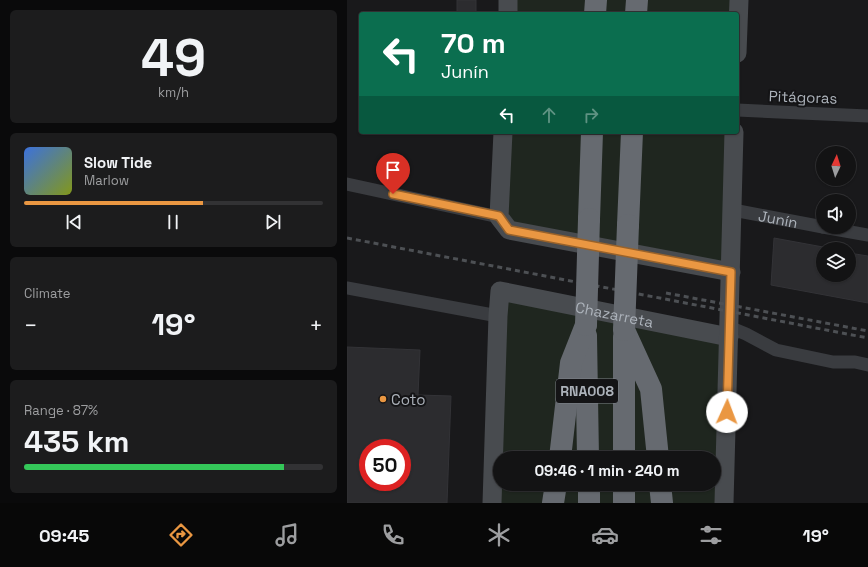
<!DOCTYPE html>
<html lang="en">
<head>
<meta charset="utf-8">
<style>
  body { margin:0; font-family:"Space Grotesk",sans-serif; background:#1c1c1d; color:#f1f3f6; height:100vh; display:flex; flex-direction:column; font-size:15px; white-space:nowrap }
  * { box-sizing:border-box; margin:0 }
  p { font-size:13px; color:#9d9ea0 }
  .icon { flex:none; width:22px; height:22px; fill:none; stroke:currentColor; stroke-width:2; stroke-linecap:round; stroke-linejoin:round }
  .map { position:relative; flex:1; overflow:hidden }
  .details { display:flex; flex-direction:column; gap:10px; padding:10px; background:#0a0a0b; width:347px }
  .details>* { flex:none }
  .banner { position:absolute; left:12px; top:12px; width:380px; height:122px; border-radius:4px; box-shadow:0 1px 3px #0004,0 0 0 1px #323234; background:#0b6e4f; color:#fff; overflow:hidden }
  .needle { width:26px; rotate:4deg }
  .fabs { position:absolute; left:469px; top:146px; display:grid; gap:8px }
  .fabs a { display:grid; place-items:center; width:40px; height:40px; border-radius:50%; background:#131314; box-shadow:0 1px 3px #0004,0 0 0 1px #323234; font-size:20px }
  .speed { position:absolute; left:12px; top:439px; display:flex; gap:8px; font-size:20px; font-weight:700; text-align:center }
  .speed>* { display:grid; place-content:center; width:52px; height:52px; border-radius:50%; background:#131314; box-shadow:0 1px 3px #0004,0 0 0 1px #323234; line-height:1 }
  .speed .limit { border:6px solid #d22; background:#fff; color:#111 }
  .pin { position:absolute; display:grid; place-items:center; width:34px; height:34px; color:#fff; margin:-41px -17px; border-radius:50% 50% 50% 0; rotate:-45deg; box-shadow:0 0 4px #0007 }
  .pin .icon { rotate:45deg }
  .me { position:absolute; width:44px; margin:-22px; rotate:2deg; stroke-linejoin:round; filter:drop-shadow(0 0 3px #0008) }
  .turn { display:flex; align-items:center; gap:14px; height:84px; padding:0 16px; font-size:18px }
  .turn .icon { width:52px; height:52px; stroke-width:2.5 }
  .turn b { display:block; font-size:28px; line-height:34px }
  .lanes { display:flex; align-items:center; height:38px; padding:0 16px; background:#0003; justify-content:center; gap:20px; direction:ltr }
  .lanes .off { opacity:.35 }
  .big { font-size:30px; font-weight:700; line-height:1.1 }
  .details .card { flex:1; display:flex; flex-direction:column; justify-content:center; gap:6px; min-width:0; padding:0 14px; border-radius:6px; background:#1c1c1d }
  .details .dial { align-items:center; gap:0 }
  .dial b { font-size:52px; line-height:1 }
  .song { display:flex; align-items:center; gap:12px }
  .cover { width:48px; height:48px; border-radius:6px; background:linear-gradient(135deg,hsl(220 70% 55%),hsl(70 70% 35%)) }
  .played { height:4px; border-radius:2px; background:linear-gradient(90deg,#ea9742 60%,#323234 60%) }
  .keys { display:flex; justify-content:space-around; direction:ltr }
  .heat { display:flex; justify-content:space-between; align-items:center; font-size:22px; direction:ltr }
  .charge { height:6px; border-radius:3px; background:linear-gradient(90deg,#34c759 87%,#323234 0) }
  .trip { position:absolute; left:146px; top:451px; width:228px; height:40px; border-radius:20px; background:#131314; box-shadow:0 1px 3px #0004,0 0 0 1px #323234; font-weight:700; line-height:40px; text-align:center }
  .dock { display:flex; height:64px; justify-content:space-around; align-items:center; background:#080808; color:#9d9ea0 }
  .dock .icon { width:28px; height:28px }
  .dock .current { color:#ea9742 }
  .dock b { font-size:18px; color:#f1f3f6 }
  main { display:flex; flex:1; min-height:0 }
  .map>svg:first-child { display:block }
  .green { fill:#1f261f; fill-rule:evenodd }
  .building { fill:#2c2c2f; stroke:#333337; fill-rule:evenodd }
  .lines { fill:none; stroke-linecap:round; stroke-linejoin:round }
  .street { stroke:#3a3c40; stroke-width:13 }
  .secondary { stroke:#484b4f; stroke-width:19 }
  .highway { stroke:#666a70; stroke-width:22 }
  .rail { stroke:#4d5054; stroke-width:3; stroke-dasharray:5 4; stroke-linecap:butt }
  .highway-bridge { stroke:#666a70; stroke-width:22 }
  .route-casing { stroke:#98622b; stroke-width:10 }
  .route { stroke:#ea9742; stroke-width:7 }
  .poi-dot { fill:#ea9742; stroke:#141416; stroke-width:1.5 }
  .labels { text-anchor:middle; dominant-baseline:central; stroke-width:4; stroke-linejoin:round; paint-order:stroke }
  .shield { fill:#141416; stroke:#7e8389; stroke-width:1 }
  .shield-label { font-size:14px; font-weight:bold; fill:#acb2ba }
  .street-label { font-size:15px; fill:#acb2ba; stroke:#141416 }
  .poi-label { font-size:15px; fill:#acb2ba; stroke:#141416; text-anchor:start }
</style>
</head>
<body>
<main>
<section class="details">
<div class="card dial"><b>49</b><p>km/h</p></div>
<div class="card">
<div class="song"><i class="cover"></i><div><b>Slow Tide</b><p>Marlow</p></div></div>
<div class="played"></div>
<div class="keys"><svg class="icon" aria-label="previous" viewBox="0 0 24 24"><path d="M18 5L8 12l10 7zM5 5v14"/></svg><svg class="icon" aria-label="pause" viewBox="0 0 24 24"><path d="M8 5v14M16 5v14"/></svg><svg class="icon" aria-label="next" viewBox="0 0 24 24"><path d="M6 5l10 7-10 7zM19 5v14"/></svg></div>
</div>
<div class="card"><p>Climate</p>
<div class="heat"><a>−</a><b class="big">19°</b><a>+</a></div>
</div>
<div class="card"><p>Range · 87%</p><b class="big">435 km</b><div class="charge"></div></div>
</section>
<div class="map">
<svg width="521" height="503" viewBox="0 0 521 503">
  <rect width="100%" height="100%" fill="#19191b"/>
  <!-- green -->
  <g class="green">
    <path d="M 161,0 L 392,0 L 390,14 L 161,14 Z"/>
    <path d="M 156,132 L 387,132 L 384,272 L 162,230 Z"/>
    <path d="M 153,291 L 382,337 L 377,503 L 145,503 ZM 153,458 L 367,458 L 367,484 L 153,484 Z"/>
  </g>
  <!-- building -->
  <g class="building">
    <rect x="110" y="0" width="19" height="14"/>
    <path d="M 427,238 L 476,247 L 476,275 L 502,275 L 502,253 L 521,256 L 521,303 L 424,285 Z"/>
    <path d="M 0,347 L 73,350 L 71,395 L 104,396 L 100,503 L 0,503 ZM 21,448 L 55,448 L 55,482 L 21,482 Z"/>
  </g>
  <g class="lines">
    <!-- street -->
    <g class="street">
      <path d="M 390,110 L 521,116"/>
      <path d="M 0,184 L 152,217"/>
      <path id="s1" d="M 386,210 L 476,227"/>
      <path d="M 476,227 L 521,235"/>
      <path d="M 0,288 L 151,316"/>
      <path d="M 382,327 L 399,334 L 429,350 L 486,362 L 508,362 L 521,365"/>
    </g>
    <!-- secondary -->
    <g class="secondary">
      <path d="M 161,14 L 161,0"/>
      <path d="M 390,53 L 392,0"/>
      <path d="M 156,132 L 152,217 L 162,230 L 384,272"/>
      <path id="s2" d="M 145,503 L 151,316 L 153,291 L 382,337"/>
      <path d="M 377,503 L 387,132"/>
    </g>
    <!-- highway -->
    <g class="highway">
      <path d="M 248,14 L 249,0"/>
      <path d="M 289,14 L 290,0"/>
      <path d="M 242,219 L 245,132"/>
      <path d="M 281,225 L 285,132"/>
      <path d="M 277,330 L 304,389 L 311,458"/>
      <path d="M 239,336 L 241,458"/>
      <path d="M 277,337 L 277,458"/>
      <path d="M 213,458 L 224,363 L 239,325"/>
      <path d="M 242,484 L 242,503"/>
      <path d="M 277,484 L 277,503"/>
      <path d="M 313,484 L 315,503"/>
      <path d="M 206,503 L 209,484"/>
    </g>
    <!-- rail -->
    <g class="rail">
      <path d="M 0,238 L 521,338"/>
      <path d="M 319,293 L 521,331"/>
    </g>
    <!-- highway-bridge -->
    <g class="highway-bridge">
      <path d="M 239,325 L 242,219"/>
      <path d="M 277,330 L 281,225"/>
    </g>
  </g>
  <g class="lines">
    <!-- route casing -->
    <g class="route-casing">
      <path id="route" d="M 46,194 L 152,216 L 162,230 L 384,272 L 380,412"/>
    </g>
    <!-- route -->
    <use href="#route" class="route"/>
  </g>
  <!-- markers -->
  <circle class="poi-dot" cx="36" cy="399" r="4"/>
  <g class="labels">
    <!-- shield labels -->
    <rect class="shield" x="209" y="379" width="62" height="24" rx="3"/>
    <g class="shield-label">
      <text x="240" y="391">RNA008</text>
    </g>
    <!-- street labels -->
    <g class="street-label">
      <text transform="translate(456 97) rotate(2)">Pitágoras</text>
      <text stroke="none"><textPath href="#s1" startOffset="46">Junín</textPath></text>
      <text stroke="none"><textPath href="#s2" startOffset="329">Chazarreta</textPath></text>
    </g>
    <!-- poi labels -->
    <g class="poi-label">
      <text x="44" y="399">Coto</text>
    </g>
  </g>
</svg>
<div class="fabs">
<a><svg class="needle" viewBox="-14 -14 28 28"><path d="M0-13l5 13h-10z" fill="#e53935"/><path d="M0 13l5-13h-10z" fill="#9d9ea0"/></svg></a>
<a><svg class="icon" aria-label="sound" viewBox="0 0 24 24"><path d="M4 9h4l5-4v14l-5-4H4zM17 9q2 3 0 6"/></svg></a>
<a><svg class="icon" aria-label="layers" viewBox="0 0 24 24"><path d="M12 4l9 5-9 5-9-5zM3 14l9 5 9-5"/></svg></a>
</div>
<div class="speed"><div class="limit">50</div></div>
<div class="pin" style="left:46px;top:194px;background:#d93025"><svg class="icon" aria-label="arrive" viewBox="0 0 24 24"><path d="M6 21V4h12l-3 4 3 4H6"/></svg></div>
<svg class="me" style="left:380px;top:412px" viewBox="-20 -20 40 40"><circle r="19" fill="#fff"/><path d="M0-13L10 11 0 6-10 11z" fill="#ea9742"/></svg>
<div class="trip">09:46 · 1 min · 240 m</div>
<div class="banner">
<div class="turn"><svg class="icon" aria-label="left" viewBox="0 0 24 24"><path d="M17 20v-9H6M10 6l-5 5 5 5"/></svg><div><b>70 m</b>Junín</div></div>
<div class="lanes"><svg class="icon" aria-label="left" viewBox="0 0 24 24"><path d="M17 20v-9H6M10 6l-5 5 5 5"/></svg><svg class="icon off" aria-label="ahead" viewBox="0 0 24 24"><path d="M12 20V5M6 11l6-6 6 6"/></svg><svg class="icon off" aria-label="right" viewBox="0 0 24 24"><path d="M7 20v-9h11M14 6l5 5-5 5"/></svg></div>
</div>
</div>
</main>
<nav class="dock">
<b>09:45</b>
<svg class="icon current" aria-label="directions" viewBox="0 0 24 24"><path d="M12 3l9 9-9 9-9-9zM9 14v-3h6M13 9l2 2-2 2"/></svg>
<svg class="icon" aria-label="music" viewBox="0 0 24 24"><path d="M9 18V5l10-2v13"/><circle cx="6" cy="18" r="3"/><circle cx="16" cy="16" r="3"/></svg>
<svg class="icon" aria-label="phone" viewBox="0 0 24 24"><path d="M5 4h4l2 5-3 2q2 4 5 5l2-3 5 2v4C11 20 4 13 5 4z"/></svg>
<svg class="icon" aria-label="climate" viewBox="0 0 24 24"><path d="M12 3v18M4 7l16 10M4 17L20 7"/></svg>
<svg class="icon" aria-label="car" viewBox="0 0 24 24"><path d="M5 17H2v-5l4-1 3-4h7l3 4 3 1v5h-3M9 17h6M6 11h13"/><circle cx="7" cy="17" r="2"/><circle cx="17" cy="17" r="2"/></svg>
<svg class="icon" aria-label="filters" viewBox="0 0 24 24"><path d="M4 7h16M4 17h16"/><circle cx="9" cy="7" r="2"/><circle cx="15" cy="17" r="2"/></svg>
<b>19°</b>
</nav>
</body>
</html>
